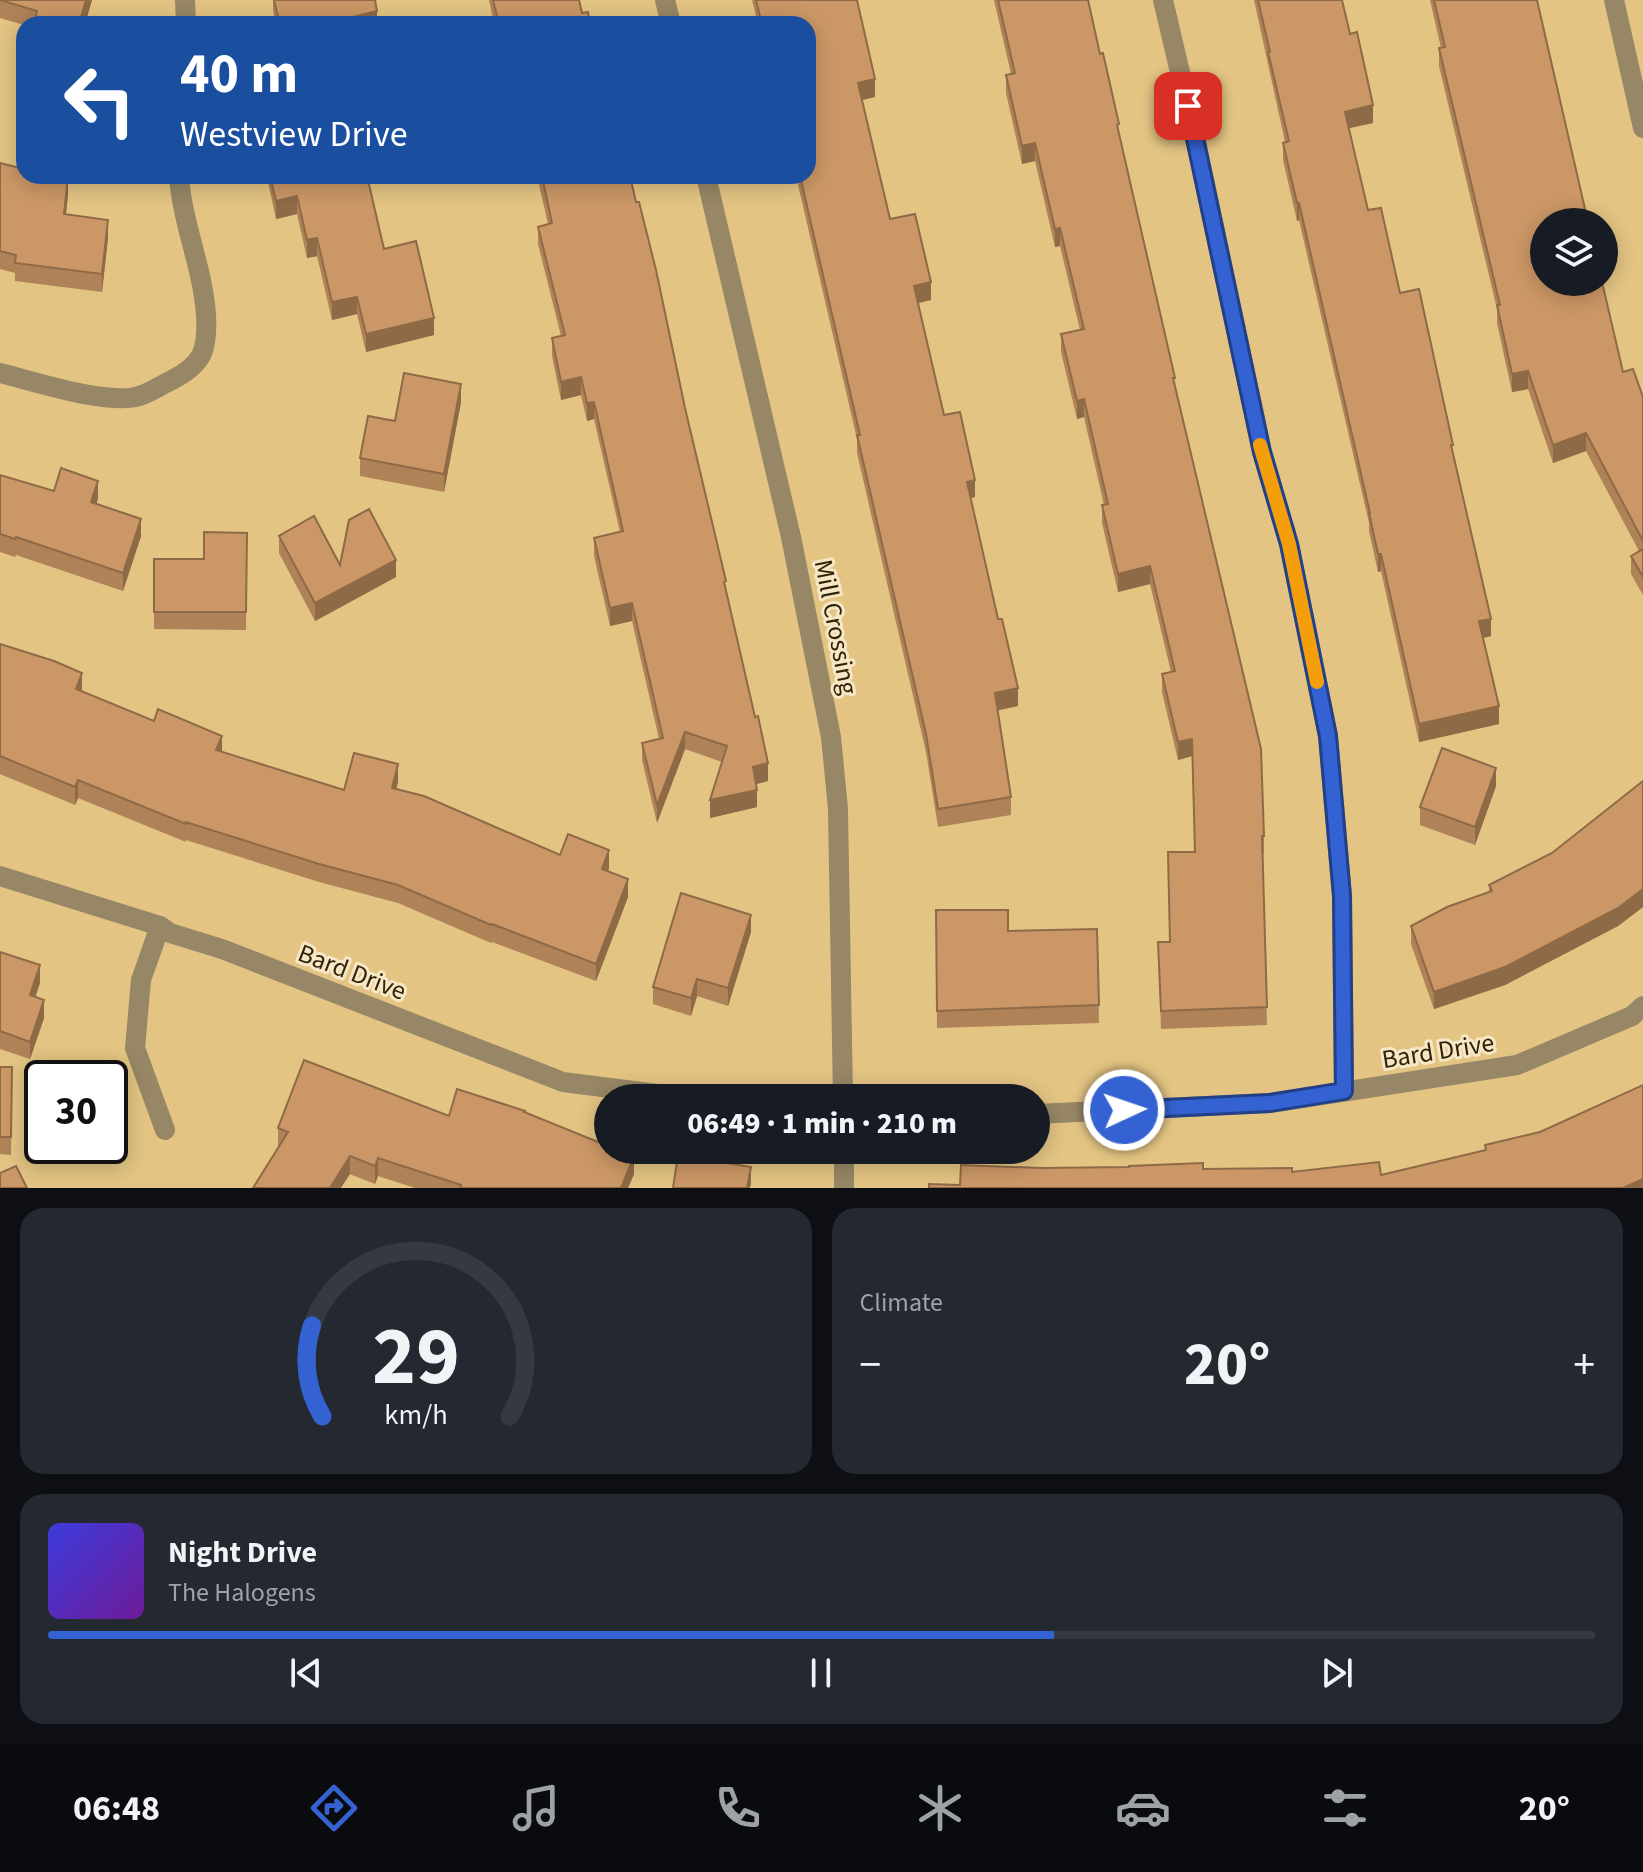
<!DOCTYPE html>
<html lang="en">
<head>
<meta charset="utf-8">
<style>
  body { margin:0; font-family:"Source Sans 3",sans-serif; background:#242831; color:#f1f3f6; height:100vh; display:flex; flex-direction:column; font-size:30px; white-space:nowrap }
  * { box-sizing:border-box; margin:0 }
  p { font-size:26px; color:#9ea1a6 }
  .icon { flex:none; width:44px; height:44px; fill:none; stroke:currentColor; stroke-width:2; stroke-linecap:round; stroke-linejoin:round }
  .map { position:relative; height:1188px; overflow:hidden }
  .panel { display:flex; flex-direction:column; gap:20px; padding:20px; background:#0d0f14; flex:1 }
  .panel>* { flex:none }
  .guide { position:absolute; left:16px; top:16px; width:800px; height:168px; border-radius:24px; box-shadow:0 4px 20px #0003; background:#1a4fa0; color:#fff; overflow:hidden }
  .tools { position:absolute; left:1530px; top:208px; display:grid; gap:16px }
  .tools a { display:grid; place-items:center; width:88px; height:88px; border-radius:50%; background:#171b24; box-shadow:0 4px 20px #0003; font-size:40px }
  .speed { position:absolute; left:24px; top:1060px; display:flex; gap:16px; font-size:40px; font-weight:700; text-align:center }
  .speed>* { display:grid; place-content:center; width:104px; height:104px; border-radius:50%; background:#171b24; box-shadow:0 4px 20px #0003; line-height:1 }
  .speed .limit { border:4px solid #111; border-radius:12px; background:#fff; color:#111 }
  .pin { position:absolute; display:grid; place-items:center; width:68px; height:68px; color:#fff; margin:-34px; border-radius:16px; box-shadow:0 4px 12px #0006 }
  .me { position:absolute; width:88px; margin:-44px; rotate:87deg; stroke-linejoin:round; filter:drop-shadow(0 0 6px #0008) }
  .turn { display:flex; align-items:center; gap:28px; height:168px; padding:0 32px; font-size:36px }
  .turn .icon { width:104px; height:104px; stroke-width:2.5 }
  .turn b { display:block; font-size:56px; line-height:68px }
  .big { font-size:60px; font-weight:800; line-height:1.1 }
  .panel .tile { flex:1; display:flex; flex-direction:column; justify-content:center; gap:12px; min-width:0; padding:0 28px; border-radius:24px; background:#242831 }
  .panel .dial { align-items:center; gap:0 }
  .dial svg { height:208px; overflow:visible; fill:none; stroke:#363941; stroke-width:7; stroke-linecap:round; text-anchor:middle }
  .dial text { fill:#f1f3f6; stroke:none }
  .song { display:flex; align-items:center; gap:24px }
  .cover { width:96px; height:96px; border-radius:12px; background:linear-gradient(135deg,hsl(240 70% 55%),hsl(280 70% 35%)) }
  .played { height:8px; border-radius:4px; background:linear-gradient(90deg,#3562d2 65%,#363941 65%) }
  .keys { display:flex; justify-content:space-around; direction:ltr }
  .heat { display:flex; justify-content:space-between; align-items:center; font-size:44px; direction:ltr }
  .panel .tiles { flex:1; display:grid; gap:20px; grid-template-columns:1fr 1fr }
  .tile:last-child { grid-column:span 2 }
  .trip { position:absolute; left:594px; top:1084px; width:456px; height:80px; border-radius:40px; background:#171b24; box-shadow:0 4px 20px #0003; font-weight:800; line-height:80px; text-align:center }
  .tabs { display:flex; height:128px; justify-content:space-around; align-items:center; background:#090b0e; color:#9ea1a6 }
  .tabs .icon { width:56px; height:56px }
  .tabs .current { color:#3562d2 }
  .tabs b { font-size:36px; color:#f1f3f6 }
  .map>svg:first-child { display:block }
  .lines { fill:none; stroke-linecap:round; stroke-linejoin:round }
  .minor { stroke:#978766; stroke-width:20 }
  .wall { fill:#af8258 }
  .shaded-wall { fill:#8e6a47 }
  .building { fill:#cb9766; stroke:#8e6a47; stroke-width:2 }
  .route-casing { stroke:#224088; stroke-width:20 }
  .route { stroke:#3562d2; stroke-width:14 }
  .slow { stroke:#f59e0b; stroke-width:14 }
  .labels { text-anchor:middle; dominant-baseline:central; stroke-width:6; stroke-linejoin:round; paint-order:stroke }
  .street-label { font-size:26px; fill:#302408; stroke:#f7e7c7 }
</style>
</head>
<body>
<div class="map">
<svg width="1643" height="1188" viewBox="0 0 1643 1188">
  <rect width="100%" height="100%" fill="#e3c483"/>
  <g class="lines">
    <!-- minor -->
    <g class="minor">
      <path d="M 185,0 L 186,24"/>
      <path d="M 665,0 L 671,24"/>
      <path d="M 1163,0 L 1194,132 L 1262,452 L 1289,544 L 1328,736 L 1342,896 L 1344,1091"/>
      <path d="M 1614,0 L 1643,128"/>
      <path d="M 706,176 L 791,537 L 831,737 L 838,809 L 843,1098"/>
      <path d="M 0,373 C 33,381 109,406 139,396 C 150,393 161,385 172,380 C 203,364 208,350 206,315 C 203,268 182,223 179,176"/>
      <path d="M 0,876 L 160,926 L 170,933 L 222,949 L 563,1082 L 689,1098"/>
      <path d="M 160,926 L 141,980 L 135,1048 L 165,1130"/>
      <path d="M 1036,1114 L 1270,1103 L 1517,1065 L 1632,1016 L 1643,1006"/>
      <path d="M 844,1150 L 844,1188"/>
    </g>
  </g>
  <!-- wall -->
  <g class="wall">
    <path d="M 0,0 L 92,0 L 85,24 L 24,24 L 24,25 L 0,18 Z"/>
    <path d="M 273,0 L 375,0 L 377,24 L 276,24 L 273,11 Z"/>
    <path d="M 489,0 L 579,0 L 582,13 L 590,24 L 494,24 Z"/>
    <path d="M 752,0 L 857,0 L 875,97 L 862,100 L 890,219 L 931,300 L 918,303 L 944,415 L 975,497 L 971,498 L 1018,706 L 997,710 L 1011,797 L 1011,815 L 938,827 L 926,752 L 857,453 L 857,439 L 796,176 L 808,176 L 808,24 L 758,24 Z"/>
    <path d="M 994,0 L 1088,0 L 1175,386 L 1264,836 L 1264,854 L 1263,854 L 1267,1025 L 1161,1029 L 1158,942 L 1170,942 L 1195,852 L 1192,756 L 1178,760 L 1162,692 L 1162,674 L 1171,672 L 1150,584 L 1118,592 L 1102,523 L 1102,505 L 1104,505 L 1084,417 L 1077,419 L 1061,352 L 1061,334 L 1080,330 L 1060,246 L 1055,247 L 1035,161 L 1022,164 L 1006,93 L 1006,75 L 1011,74 Z"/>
    <path d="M 1254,0 L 1342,0 L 1373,123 L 1349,128 L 1368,210 L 1400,293 L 1453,456 L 1491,636 L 1483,638 L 1499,724 L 1419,742 L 1381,571 L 1378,572 L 1369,531 L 1369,523 L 1299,220 L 1297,221 L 1283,160 L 1283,143 L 1285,142 Z"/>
    <path d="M 1430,0 L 1537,0 L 1623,372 L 1643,397 L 1643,595 L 1631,574 L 1631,556 L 1639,551 L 1586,451 L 1553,463 L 1528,389 L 1512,392 L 1497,323 L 1497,309 L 1439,66 L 1439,48 L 1441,48 Z"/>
    <path d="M 0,163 L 68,194 L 66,214 L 108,238 L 102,292 L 15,281 L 15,273 L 0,269 Z"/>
    <path d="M 268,176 L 350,176 L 384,249 L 434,335 L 366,352 L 357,314 L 332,320 L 317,256 L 307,258 L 297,214 L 276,219 L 268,182 Z"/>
    <path d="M 537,176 L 630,176 L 726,593 L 768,781 L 756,784 L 757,807 L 710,818 L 722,762 L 685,749 L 657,823 L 642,760 L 642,743 L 659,739 L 632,621 L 610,626 L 594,556 L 594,538 L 620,532 L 594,419 L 587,421 L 581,395 L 561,400 L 552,356 L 552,338 L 561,336 L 538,244 L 538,227 L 548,224 Z"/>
    <path d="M 461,402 L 444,492 L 360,476 L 360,458 Z"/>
    <path d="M 0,475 L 54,491 L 98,499 L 96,504 L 141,536 L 123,591 L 16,555 L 15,557 L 0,552 Z"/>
    <path d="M 247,533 L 246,630 L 154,629 L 154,559 L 204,559 Z"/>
    <path d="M 279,536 L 340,565 L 396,577 L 315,621 L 279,553 Z"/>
    <path d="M 0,644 L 82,691 L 82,692 L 222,752 L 344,790 L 398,782 L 396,789 L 560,855 L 609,868 L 608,871 L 628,897 L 596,981 L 492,942 L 491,943 L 398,903 L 319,882 L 186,840 L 186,842 L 78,798 L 75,805 L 0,774 Z"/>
    <path d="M 1643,781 L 1643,907 L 1618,926 L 1505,985 L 1434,1009 L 1411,944 L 1411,926 L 1489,893 L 1489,885 L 1552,853 Z"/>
    <path d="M 1496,786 L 1475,845 L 1420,825 L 1420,807 Z"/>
    <path d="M 936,910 L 1008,931 L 1097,929 L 1099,1023 L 937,1028 Z"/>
    <path d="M 751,932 L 728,1006 L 697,996 L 691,1016 L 653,1004 L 653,987 Z"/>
    <path d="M 0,952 L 40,983 L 35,997 L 44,1018 L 30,1059 L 0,1049 Z"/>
    <path d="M 0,1067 L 12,1067 L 11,1155 L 0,1154 Z"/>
    <path d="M 525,1112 L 634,1174 L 628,1188 L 415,1188 L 378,1176 L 375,1184 L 278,1146 L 278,1128 L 449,1116 Z"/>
  </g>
  <!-- shaded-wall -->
  <g class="shaded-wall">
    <path d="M 86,0 L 92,0 L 85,24 L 79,24 Z"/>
    <path d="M 377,11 L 377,24 L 336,24 L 336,21 Z"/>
    <path d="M 875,79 L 875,97 L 858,101 L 858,83 Z"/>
    <path d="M 1373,105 L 1373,123 L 1345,129 L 1345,112 Z"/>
    <path d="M 1035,143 L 1035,161 L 1022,164 L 1022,146 Z"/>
    <path d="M 68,177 L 68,194 L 64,232 L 64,214 Z"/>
    <path d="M 297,196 L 297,214 L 276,219 L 276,201 Z"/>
    <path d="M 1297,203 L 1299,203 L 1299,220 L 1297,221 Z"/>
    <path d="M 108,220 L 108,238 L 102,292 L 102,274 Z"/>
    <path d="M 1060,228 L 1060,246 L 1055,247 L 1055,229 Z"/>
    <path d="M 317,238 L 317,256 L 307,258 L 307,240 Z"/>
    <path d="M 931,282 L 931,300 L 914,304 L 914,286 Z"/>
    <path d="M 357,297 L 357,314 L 332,320 L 332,302 Z"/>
    <path d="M 434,318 L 434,335 L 366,352 L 366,334 Z"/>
    <path d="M 1528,371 L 1528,389 L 1512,392 L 1512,374 Z"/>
    <path d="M 581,377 L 581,395 L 561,400 L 561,382 Z"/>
    <path d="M 461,384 L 461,402 L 444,492 L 444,474 Z"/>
    <path d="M 1084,399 L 1084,417 L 1077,419 L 1077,401 Z"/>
    <path d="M 594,402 L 594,419 L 587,421 L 587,403 Z"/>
    <path d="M 1586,433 L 1586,451 L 1553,463 L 1553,445 Z"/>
    <path d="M 975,480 L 975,497 L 967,499 L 967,482 Z"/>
    <path d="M 98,481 L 98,499 L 91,520 L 91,502 Z"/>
    <path d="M 141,519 L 141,536 L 123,591 L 123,573 Z"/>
    <path d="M 1378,554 L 1381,554 L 1381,571 L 1378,572 Z"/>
    <path d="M 396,560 L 396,577 L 315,621 L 315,603 Z"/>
    <path d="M 1150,566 L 1150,584 L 1118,592 L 1118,574 Z"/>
    <path d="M 632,603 L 632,621 L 610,626 L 610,608 Z"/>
    <path d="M 1491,619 L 1491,636 L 1479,639 L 1479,621 Z"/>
    <path d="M 82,673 L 82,691 L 76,707 L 76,689 Z"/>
    <path d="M 1018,688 L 1018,706 L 995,711 L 995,693 Z"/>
    <path d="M 1499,706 L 1499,724 L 1419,742 L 1419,724 Z"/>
    <path d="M 685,732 L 685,749 L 657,823 L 657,805 Z"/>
    <path d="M 222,736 L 222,753 L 216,750 Z"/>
    <path d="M 1192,739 L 1192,756 L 1178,760 L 1178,742 Z"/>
    <path d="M 768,763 L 768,781 L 753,785 L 753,767 Z"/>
    <path d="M 398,764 L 398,782 L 392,805 L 392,788 Z"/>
    <path d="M 1496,768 L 1496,786 L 1475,845 L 1475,827 Z"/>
    <path d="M 78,780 L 78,798 L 75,805 L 75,787 Z"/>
    <path d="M 757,790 L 757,807 L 710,818 L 710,800 Z"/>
    <path d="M 609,850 L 609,868 L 602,887 L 602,869 Z"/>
    <path d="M 628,879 L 628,897 L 596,981 L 596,964 Z"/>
    <path d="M 1643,889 L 1643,907 L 1618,926 L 1505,985 L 1434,1009 L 1434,992 Z"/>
    <path d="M 751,915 L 751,932 L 728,1006 L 728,988 Z"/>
    <path d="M 40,965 L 40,983 L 30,1013 L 30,995 Z"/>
    <path d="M 697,979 L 697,996 L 691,1016 L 691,998 Z"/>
    <path d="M 44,1000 L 44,1018 L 30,1059 L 30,1042 Z"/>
    <path d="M 350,1156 L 350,1174 L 341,1188 L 330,1188 Z"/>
    <path d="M 634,1156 L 634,1174 L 628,1188 L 621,1188 Z"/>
    <path d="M 378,1158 L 378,1176 L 375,1184 L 375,1166 Z"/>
    <path d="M 751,1167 L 751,1184 L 750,1188 L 747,1188 Z"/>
    <path d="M 1643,1179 L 1643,1188 L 1623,1188 Z"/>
  </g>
  <!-- building -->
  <g class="building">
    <path d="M 0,0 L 86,0 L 79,24 L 34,24 L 37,11 Z"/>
    <path d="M 274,0 L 375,0 L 377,11 L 336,21 L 336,24 L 280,24 Z"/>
    <path d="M 493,0 L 579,0 L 582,13 L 588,12 L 590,24 L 499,24 Z"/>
    <path d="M 756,0 L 857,0 L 875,79 L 858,83 L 890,219 L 915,214 L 931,282 L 914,286 L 944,415 L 960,412 L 975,480 L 967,482 L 998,619 L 1002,619 L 1018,688 L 995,693 L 1011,797 L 938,809 L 926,734 L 857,435 L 860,435 L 800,176 L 808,176 L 808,24 L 762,24 Z"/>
    <path d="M 998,0 L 1088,0 L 1100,54 L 1103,53 L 1119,124 L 1117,125 L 1175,378 L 1173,378 L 1261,749 L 1264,836 L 1262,836 L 1267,1007 L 1161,1011 L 1158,942 L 1170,942 L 1168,852 L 1195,852 L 1192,739 L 1178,742 L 1162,674 L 1175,671 L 1150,566 L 1118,574 L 1102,505 L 1108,504 L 1084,399 L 1077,401 L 1061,334 L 1084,329 L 1060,228 L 1055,229 L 1035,143 L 1022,146 L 1006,75 L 1015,73 Z"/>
    <path d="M 1258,0 L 1342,0 L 1350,34 L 1357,32 L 1373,105 L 1345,112 L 1368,210 L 1381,208 L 1400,293 L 1419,289 L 1453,445 L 1451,445 L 1491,619 L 1479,621 L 1499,706 L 1419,724 L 1381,554 L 1378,554 L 1369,513 L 1370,513 L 1299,203 L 1297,203 L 1283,143 L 1289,141 L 1268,52 L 1270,52 Z"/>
    <path d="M 1434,0 L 1537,0 L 1588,222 L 1544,222 L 1544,282 L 1602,282 L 1623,372 L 1633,369 L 1643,397 L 1643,541 L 1586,433 L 1553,445 L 1528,371 L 1512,374 L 1497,305 L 1500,305 L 1439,48 L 1445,47 Z"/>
    <path d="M 0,163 L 24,169 L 24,176 L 68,177 L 64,214 L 108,220 L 102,274 L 15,263 L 16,255 L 0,251 Z"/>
    <path d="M 270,176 L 350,176 L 351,179 L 367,176 L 384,249 L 416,241 L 434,318 L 366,334 L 357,297 L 332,302 L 317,238 L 307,240 L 297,196 L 276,201 Z"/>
    <path d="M 542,176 L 630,176 L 636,202 L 639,202 L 656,270 L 685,408 L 726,581 L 724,582 L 755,717 L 758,716 L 768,763 L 753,767 L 757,790 L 710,800 L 727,746 L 685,732 L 657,805 L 642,743 L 663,738 L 632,603 L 610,608 L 594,538 L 623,531 L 594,402 L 587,403 L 581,377 L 561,382 L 552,338 L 565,335 L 538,227 L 552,223 Z"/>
    <path d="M 404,373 L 461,384 L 444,474 L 360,458 L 368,416 L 395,421 Z"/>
    <path d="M 61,468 L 98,481 L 91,502 L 141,519 L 123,573 L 16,537 L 15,539 L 0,534 L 0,475 L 54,491 Z"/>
    <path d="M 369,509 L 396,560 L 315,603 L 279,536 L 314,516 L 340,565 L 349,520 Z"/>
    <path d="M 204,532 L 247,533 L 246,612 L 154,612 L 154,559 L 204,559 Z"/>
    <path d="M 1643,549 L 1643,577 L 1631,556 Z"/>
    <path d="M 0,644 L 54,661 L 82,673 L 76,689 L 154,721 L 158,709 L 222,736 L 216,750 L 344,790 L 354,753 L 398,764 L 392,788 L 424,796 L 560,855 L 568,834 L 609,850 L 602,869 L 628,879 L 596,964 L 492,924 L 491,925 L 398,885 L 319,864 L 186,822 L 186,824 L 78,780 L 75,787 L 0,756 Z"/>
    <path d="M 1442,748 L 1496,768 L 1475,827 L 1420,807 Z"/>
    <path d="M 1643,781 L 1643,889 L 1618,908 L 1505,967 L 1434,992 L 1411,926 L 1447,907 L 1492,891 L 1489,885 L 1552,853 Z"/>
    <path d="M 681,893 L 751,915 L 728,988 L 697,979 L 691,998 L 653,987 Z"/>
    <path d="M 936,910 L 1008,910 L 1008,931 L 1097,929 L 1099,1005 L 937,1011 Z"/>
    <path d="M 0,952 L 40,965 L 30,995 L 44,1000 L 30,1042 L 0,1031 Z"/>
    <path d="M 304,1060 L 449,1116 L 457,1089 L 525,1111 L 524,1112 L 608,1146 L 608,1150 L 619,1150 L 634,1156 L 621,1188 L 460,1188 L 461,1185 L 378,1158 L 375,1166 L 350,1156 L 330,1188 L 253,1188 L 288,1132 L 278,1128 Z"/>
    <path d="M 0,1067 L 12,1067 L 11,1137 L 0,1137 Z"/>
    <path d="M 1643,1085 L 1643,1179 L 1623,1188 L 929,1188 L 929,1184 L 960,1185 L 961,1165 L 1041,1168 L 1129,1167 L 1129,1166 L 1203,1163 L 1203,1169 L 1292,1168 L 1292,1172 L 1379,1162 L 1381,1175 L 1486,1150 L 1485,1145 L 1540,1132 Z"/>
    <path d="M 678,1155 L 751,1167 L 747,1188 L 673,1188 Z"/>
    <path d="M 16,1166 L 27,1188 L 0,1188 L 0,1173 Z"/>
  </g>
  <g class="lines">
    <!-- route casing -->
    <g class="route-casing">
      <path id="route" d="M 1124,1110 L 1270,1103 L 1344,1091 L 1342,896 L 1328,736 L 1289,544 L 1262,452 L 1188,106"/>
    </g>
    <!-- route -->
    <use href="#route" class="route"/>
    <!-- slow -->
    <path class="slow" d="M 1260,445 L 1289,544 L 1317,682"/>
  </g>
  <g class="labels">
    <!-- street labels -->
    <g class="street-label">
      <text transform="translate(836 627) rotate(79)">Mill Crossing</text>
      <text transform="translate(352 972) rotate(21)">Bard Drive</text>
      <text transform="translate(1438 1051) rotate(-9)">Bard Drive</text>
    </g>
  </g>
</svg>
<div class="tools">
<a><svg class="icon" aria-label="layers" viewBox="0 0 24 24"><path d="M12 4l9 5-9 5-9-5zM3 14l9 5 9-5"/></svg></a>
</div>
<div class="speed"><div class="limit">30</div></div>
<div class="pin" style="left:1188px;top:106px;background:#d93025"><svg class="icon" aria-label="arrive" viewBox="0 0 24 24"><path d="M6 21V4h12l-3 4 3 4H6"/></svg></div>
<svg class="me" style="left:1124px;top:1110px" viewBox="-20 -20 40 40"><circle r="17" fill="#3562d2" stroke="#fff" stroke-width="3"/><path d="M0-11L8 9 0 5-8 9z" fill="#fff"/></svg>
<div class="trip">06:49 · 1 min · 210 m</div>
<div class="guide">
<div class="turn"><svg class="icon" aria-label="left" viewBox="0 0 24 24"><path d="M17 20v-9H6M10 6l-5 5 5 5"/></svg><div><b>40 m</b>Westview Drive</div></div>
</div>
</div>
<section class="panel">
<div class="tiles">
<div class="tile dial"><svg viewBox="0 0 100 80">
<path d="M14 69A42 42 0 1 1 86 69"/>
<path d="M14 69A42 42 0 0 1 10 34" stroke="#3562d2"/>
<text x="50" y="56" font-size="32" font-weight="700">29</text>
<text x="50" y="72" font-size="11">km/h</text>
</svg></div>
<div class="tile"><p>Climate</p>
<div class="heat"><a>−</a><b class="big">20°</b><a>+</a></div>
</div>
<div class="tile">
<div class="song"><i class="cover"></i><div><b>Night Drive</b><p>The Halogens</p></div></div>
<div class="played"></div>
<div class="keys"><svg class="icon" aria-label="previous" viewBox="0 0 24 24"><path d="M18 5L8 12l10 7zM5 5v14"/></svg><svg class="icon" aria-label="pause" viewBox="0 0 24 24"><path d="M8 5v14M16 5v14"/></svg><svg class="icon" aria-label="next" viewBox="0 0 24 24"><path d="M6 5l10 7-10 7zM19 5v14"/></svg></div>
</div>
</div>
</section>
<nav class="tabs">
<b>06:48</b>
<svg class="icon current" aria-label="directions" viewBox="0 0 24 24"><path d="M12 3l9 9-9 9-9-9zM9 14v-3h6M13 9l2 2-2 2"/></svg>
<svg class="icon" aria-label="music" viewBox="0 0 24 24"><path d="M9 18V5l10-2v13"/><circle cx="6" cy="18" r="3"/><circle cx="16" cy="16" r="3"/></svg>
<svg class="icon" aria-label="phone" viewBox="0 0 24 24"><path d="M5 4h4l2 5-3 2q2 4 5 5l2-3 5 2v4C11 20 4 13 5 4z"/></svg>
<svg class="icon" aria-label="climate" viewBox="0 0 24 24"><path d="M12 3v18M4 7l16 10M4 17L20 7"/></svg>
<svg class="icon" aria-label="car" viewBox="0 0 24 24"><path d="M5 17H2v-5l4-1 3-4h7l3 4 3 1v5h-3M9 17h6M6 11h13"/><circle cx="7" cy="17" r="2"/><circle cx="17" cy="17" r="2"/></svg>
<svg class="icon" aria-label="filters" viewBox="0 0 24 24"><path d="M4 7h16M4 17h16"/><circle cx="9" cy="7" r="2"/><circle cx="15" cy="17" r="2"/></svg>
<b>20°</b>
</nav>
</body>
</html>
